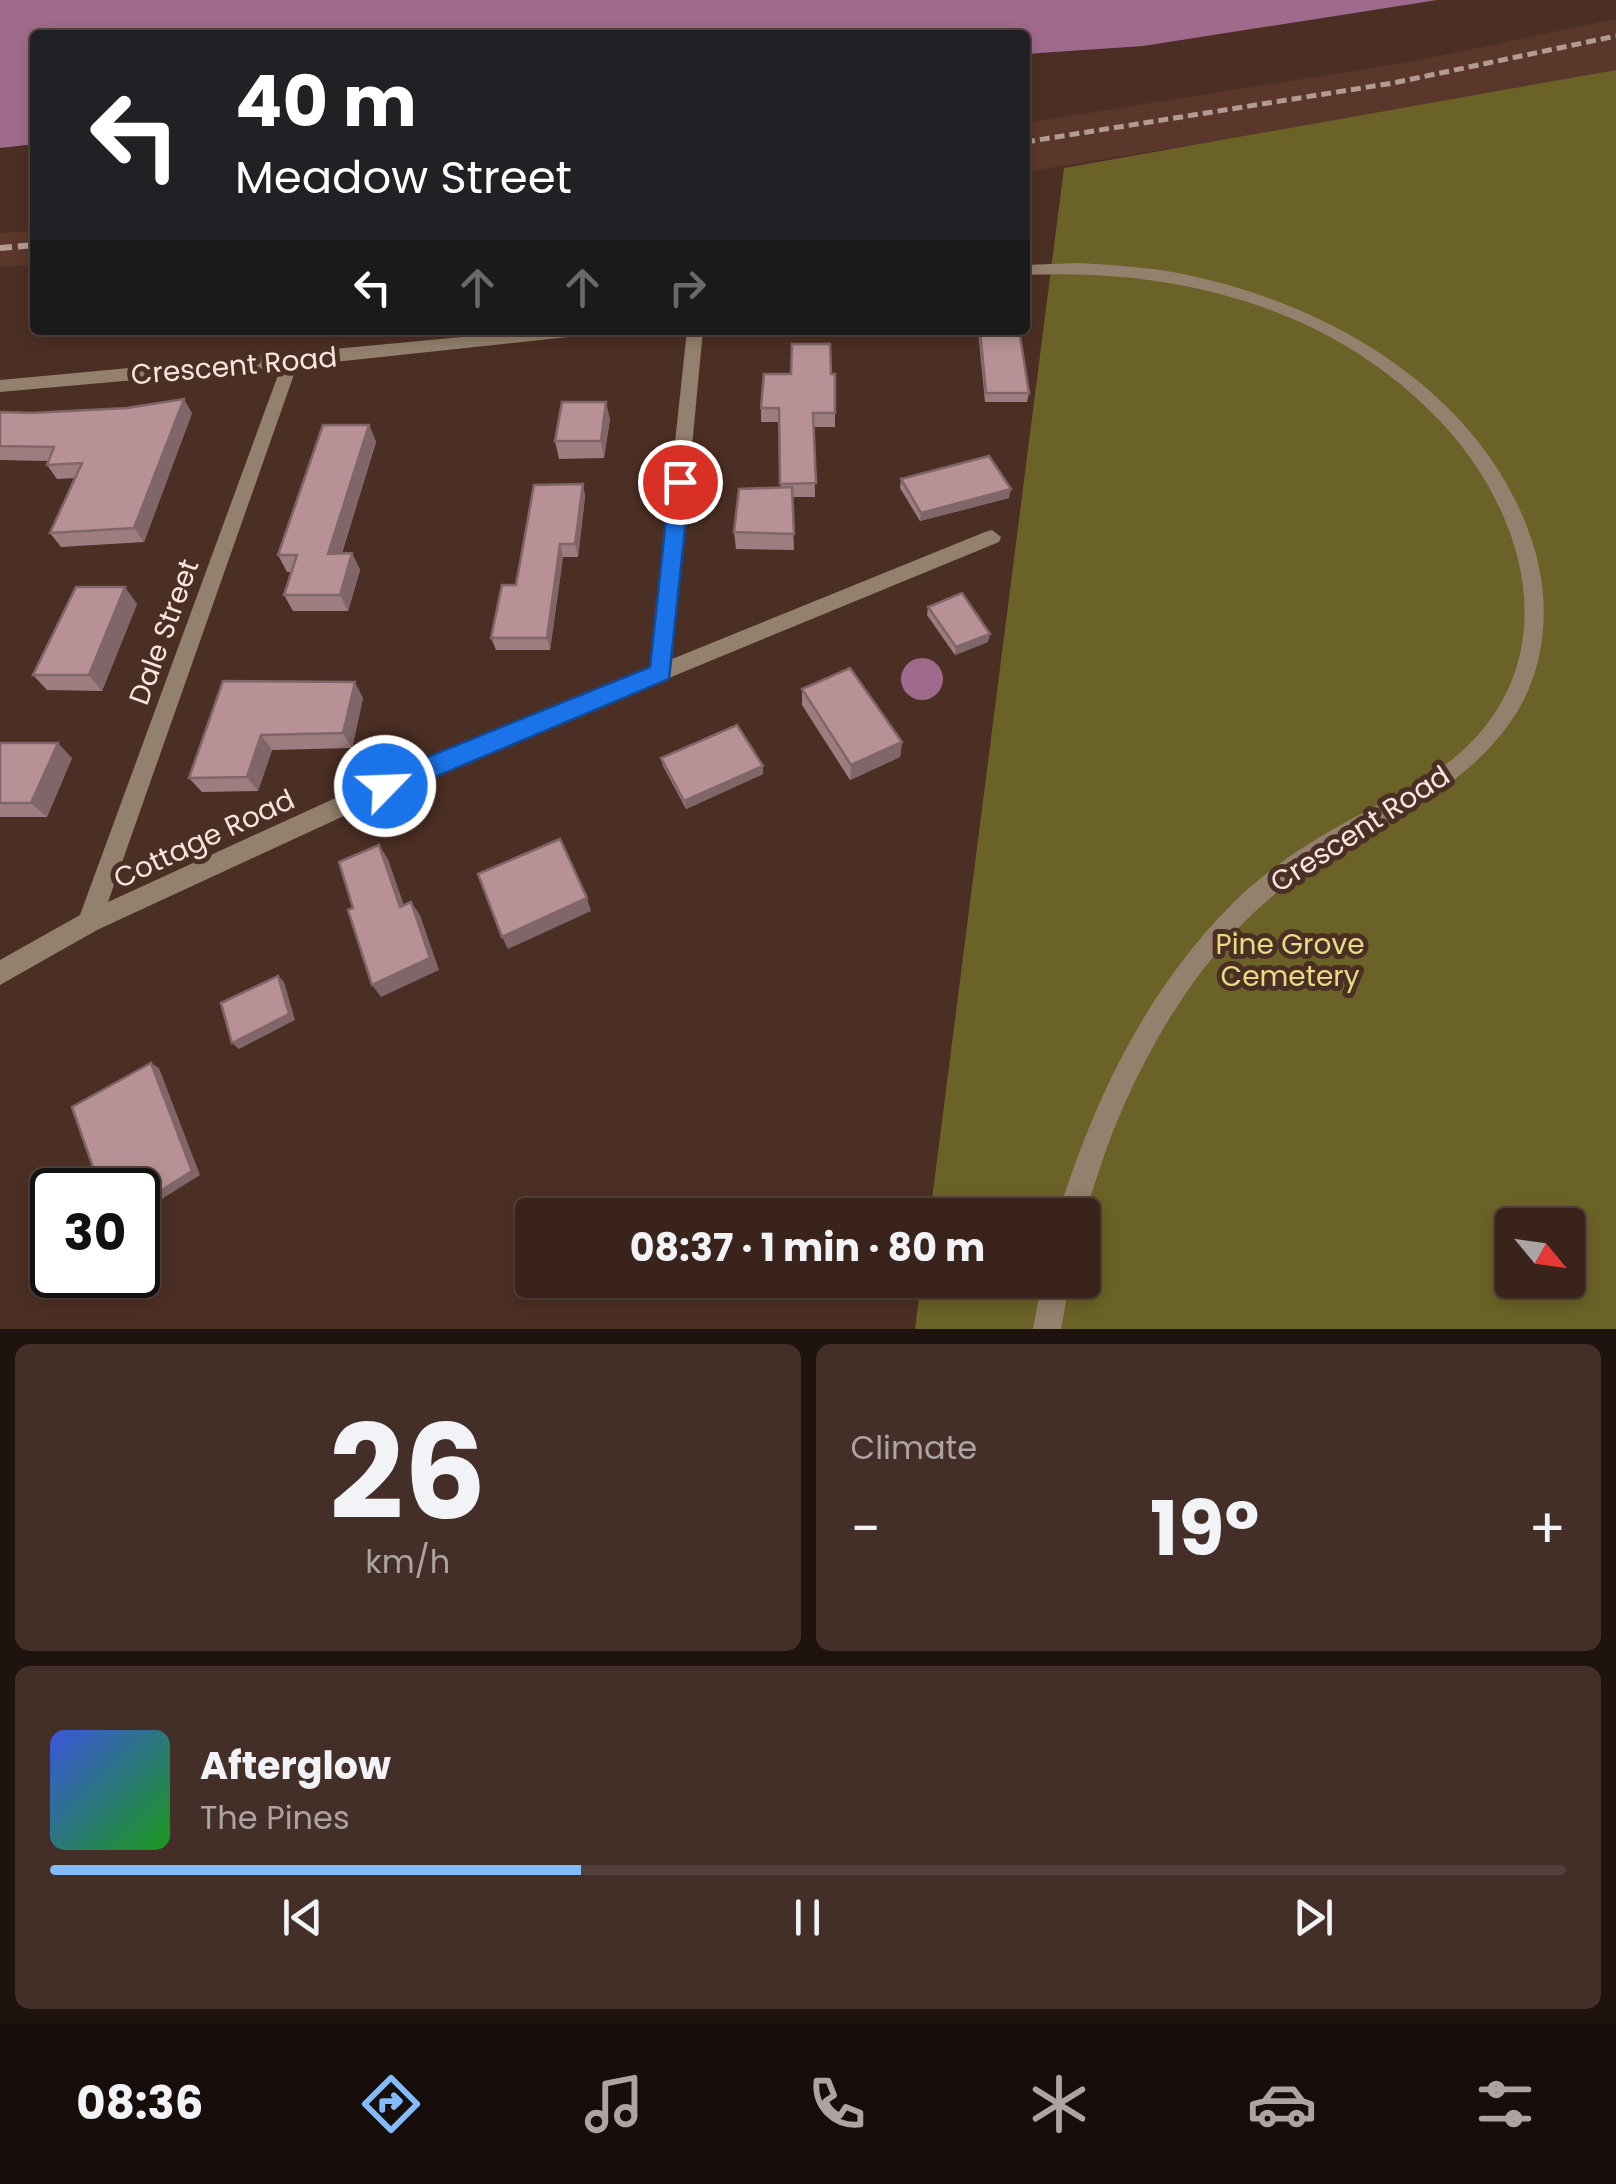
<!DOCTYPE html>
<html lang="en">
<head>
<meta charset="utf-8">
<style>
  body { margin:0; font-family:Poppins,sans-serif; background:#442f28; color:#f1f3f6; height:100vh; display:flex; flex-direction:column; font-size:38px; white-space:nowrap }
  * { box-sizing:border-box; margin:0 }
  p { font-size:32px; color:#aba4a3 }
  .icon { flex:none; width:55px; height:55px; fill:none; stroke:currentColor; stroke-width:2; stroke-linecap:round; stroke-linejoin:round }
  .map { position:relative; height:1329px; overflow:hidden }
  .drawer { display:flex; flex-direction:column; gap:15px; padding:15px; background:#1f130f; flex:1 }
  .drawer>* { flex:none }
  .guide { position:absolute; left:30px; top:30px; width:1000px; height:305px; border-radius:10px; box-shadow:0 5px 15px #0003,0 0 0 2px #53403a; background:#202124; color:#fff; overflow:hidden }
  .needle { width:65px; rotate:119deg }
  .fabs { position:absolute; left:1495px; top:1208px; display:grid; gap:20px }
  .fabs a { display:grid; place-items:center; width:90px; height:90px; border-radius:10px; background:#39231b; box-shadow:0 5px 15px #0003,0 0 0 2px #53403a; font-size:50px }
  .speed { position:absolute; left:30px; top:1168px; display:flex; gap:20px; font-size:50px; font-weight:700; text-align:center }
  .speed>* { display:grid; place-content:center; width:130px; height:130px; border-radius:50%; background:#39231b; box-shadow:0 5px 15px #0003,0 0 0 2px #53403a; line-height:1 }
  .speed .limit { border:5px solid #111; border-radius:15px; background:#fff; color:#111 }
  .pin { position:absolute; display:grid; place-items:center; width:85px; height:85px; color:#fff; margin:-42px; border:5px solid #fff; border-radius:50%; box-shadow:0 2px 10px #0007 }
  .me { position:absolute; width:110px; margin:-55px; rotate:66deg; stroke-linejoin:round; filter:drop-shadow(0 0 8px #0008) }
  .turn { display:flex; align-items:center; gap:35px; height:210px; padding:0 40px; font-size:45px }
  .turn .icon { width:130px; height:130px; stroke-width:2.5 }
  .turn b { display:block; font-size:70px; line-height:85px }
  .lanes { display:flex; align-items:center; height:95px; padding:0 40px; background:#0003; justify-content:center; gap:50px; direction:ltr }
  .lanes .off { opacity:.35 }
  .big { font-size:75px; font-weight:700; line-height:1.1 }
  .drawer .card { flex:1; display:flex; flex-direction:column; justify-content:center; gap:15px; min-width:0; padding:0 35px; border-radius:15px; background:#442f28 }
  .drawer .dial { align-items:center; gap:0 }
  .dial b { font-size:130px; line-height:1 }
  .song { display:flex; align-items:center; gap:30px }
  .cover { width:120px; height:120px; border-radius:15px; background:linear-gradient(135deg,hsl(230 70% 55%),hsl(120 70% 35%)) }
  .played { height:10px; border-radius:5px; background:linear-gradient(90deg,#83bcfb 35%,#53403a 35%) }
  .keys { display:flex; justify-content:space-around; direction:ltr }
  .heat { display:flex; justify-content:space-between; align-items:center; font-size:55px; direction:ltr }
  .drawer .tiles { flex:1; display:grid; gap:15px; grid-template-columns:1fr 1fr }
  .card:last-child { grid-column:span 2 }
  .trip { position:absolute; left:515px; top:1198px; width:585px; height:100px; border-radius:10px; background:#39231b; box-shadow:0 5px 15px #0003,0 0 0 2px #53403a; font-weight:700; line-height:100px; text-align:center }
  .menu { display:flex; height:160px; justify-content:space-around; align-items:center; background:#170e0b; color:#aba4a3 }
  .menu .icon { width:70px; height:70px }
  .menu .on { color:#83bcfb }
  .menu b { font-size:45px; color:#f1f3f6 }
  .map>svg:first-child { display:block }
  .built { fill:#5a372a }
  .green { fill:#6a6226; fill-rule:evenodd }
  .water { fill:#9f6a8c }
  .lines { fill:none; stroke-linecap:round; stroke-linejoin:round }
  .street { fill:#93816d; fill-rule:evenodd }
  .rail-far1 { stroke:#b29b92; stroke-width:5; stroke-dasharray:10 5; stroke-linecap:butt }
  .rail { stroke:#b29b92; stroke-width:6; stroke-dasharray:12 6; stroke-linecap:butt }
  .wall { fill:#9d7d80 }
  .shaded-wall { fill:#806668 }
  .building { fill:#b79195; stroke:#806668; stroke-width:2.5 }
  .route { fill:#1a73e8; stroke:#114b97; stroke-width:2.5 }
  .labels { text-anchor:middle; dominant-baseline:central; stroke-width:10; stroke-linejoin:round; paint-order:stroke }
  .street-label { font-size:28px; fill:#f8e5de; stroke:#4c2f24 }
  .park-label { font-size:28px; fill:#e8dc83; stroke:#4c2f24 }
</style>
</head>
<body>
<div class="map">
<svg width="1616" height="1329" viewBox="0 0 1616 1329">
  <rect width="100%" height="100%" fill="#4c2f24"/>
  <!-- built -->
  <g class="built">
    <path d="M 1616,19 L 1616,70 L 1411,109 L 1025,172 L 1025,123 L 1410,62 Z"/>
    <path d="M 35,231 L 35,265 L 0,267 L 0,233 Z"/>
  </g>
  <!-- green -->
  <path class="green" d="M 1616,70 L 1616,1329 L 915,1329 L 921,1280 L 1082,1280 L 1082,1215 L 930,1215 L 1064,168 ZM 1512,1225 L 1568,1225 L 1568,1280 L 1512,1280 Z"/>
  <!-- water -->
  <g class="water">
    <path d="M 0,0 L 1437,0 L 1143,46 L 1025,54 L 1025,35 L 35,35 L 35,144 L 0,148 Z"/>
    <circle cx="922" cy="679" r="21"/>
  </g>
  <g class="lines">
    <!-- street -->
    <g class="street">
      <path d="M 1078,263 C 1113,265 1148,267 1183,274 C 1329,303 1484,393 1532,541 C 1551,597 1548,664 1515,715 C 1464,795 1374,823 1300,875 C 1212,936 1151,1036 1112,1134 C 1101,1162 1093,1191 1082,1220 L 1082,1215 L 1058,1215 C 1094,1099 1147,989 1233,903 C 1273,863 1321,835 1370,809 C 1398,793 1428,779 1454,758 C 1573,659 1526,503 1428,409 C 1320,304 1172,268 1025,275 L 1025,265 Z"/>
      <path d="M 538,330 L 595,330 L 587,335 L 297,366 L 108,902 L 410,764 L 651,667 L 687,330 L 703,330 L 672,659 L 985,532 L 992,530 L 1001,537 L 999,542 L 426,778 L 97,930 L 0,985 L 0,960 L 80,915 L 281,367 L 0,392 L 0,380 Z"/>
      <path d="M 1042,1280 L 1070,1280 L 1061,1329 L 1033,1329 Z"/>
    </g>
    <!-- rail-far1 -->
    <path class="rail-far1" d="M 1025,142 L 1393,83 L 1616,36"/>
    <!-- rail -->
    <path class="rail" d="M 0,248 L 35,245"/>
  </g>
  <!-- wall -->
  <g class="wall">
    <path d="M 978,330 L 1019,330 L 1029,393 L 1027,402 L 985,402 Z"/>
    <path d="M 831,374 L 835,374 L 835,427 L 814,427 L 815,497 L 792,497 L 794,550 L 736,549 L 734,532 L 781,488 L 779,422 L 761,422 L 761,408 Z"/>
    <path d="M 0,412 L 192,413 L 144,542 L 61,547 L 50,533 L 75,478 L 57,479 L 47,465 L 48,461 L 0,460 Z"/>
    <path d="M 610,419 L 604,458 L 559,459 L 555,441 Z"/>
    <path d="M 369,425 L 376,442 L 342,553 L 352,553 L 360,570 L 348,611 L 293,611 L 284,595 L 291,572 L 287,572 L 278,555 Z"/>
    <path d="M 901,479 L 1009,498 L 920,521 L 900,488 Z"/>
    <path d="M 583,484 L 585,497 L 578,557 L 563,557 L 550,650 L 496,650 L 491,638 L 516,585 Z"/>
    <path d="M 137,604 L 102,691 L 47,690 L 33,675 Z"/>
    <path d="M 928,607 L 988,642 L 955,655 L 927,615 Z"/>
    <path d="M 223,681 L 363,698 L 352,748 L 272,750 L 258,791 L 202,792 L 189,778 Z"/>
    <path d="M 802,689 L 902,742 L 900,757 L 850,780 L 802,705 Z"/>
    <path d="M 0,743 L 72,758 L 47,817 L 0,817 Z"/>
    <path d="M 661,758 L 763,766 L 763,774 L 686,809 L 663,766 Z"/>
  </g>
  <!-- shaded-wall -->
  <g class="shaded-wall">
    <path d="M 184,399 L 192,413 L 144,542 L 134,528 Z"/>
    <path d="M 606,402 L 610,419 L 604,458 L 601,441 Z"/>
    <path d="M 369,425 L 376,442 L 336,570 L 328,554 Z"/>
    <path d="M 583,484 L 585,497 L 578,557 L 575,544 Z"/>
    <path d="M 1011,489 L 1009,498 L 920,521 L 921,513 Z"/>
    <path d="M 560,544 L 563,557 L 550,650 L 547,638 Z"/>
    <path d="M 352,553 L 360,570 L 348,611 L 340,595 Z"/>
    <path d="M 125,587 L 137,604 L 102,691 L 89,675 Z"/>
    <path d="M 990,634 L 988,642 L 955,655 L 956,647 Z"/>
    <path d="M 355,682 L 363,698 L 352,748 L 343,733 Z"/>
    <path d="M 261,735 L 272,750 L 258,791 L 247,777 Z"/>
    <path d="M 902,742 L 900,757 L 850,780 L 851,765 Z"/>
    <path d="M 58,743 L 72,758 L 47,817 L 31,803 Z"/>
    <path d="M 763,766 L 763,774 L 686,809 L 684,801 Z"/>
    <path d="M 379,845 L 388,859 L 409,920 L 400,907 Z"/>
    <path d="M 587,898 L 591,911 L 508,949 L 502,937 Z"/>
    <path d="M 411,902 L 420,915 L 439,970 L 381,997 L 372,985 Z"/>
    <path d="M 278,976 L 284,982 L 295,1020 L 239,1049 L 232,1043 Z"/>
    <path d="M 151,1063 L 159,1068 L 200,1175 L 138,1214 Z"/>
  </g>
  <!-- building -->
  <g class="building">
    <path d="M 980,330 L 1019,330 L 1029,393 L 986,393 Z"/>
    <path d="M 792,344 L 830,344 L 831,374 L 835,374 L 835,413 L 813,413 L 816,483 L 780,484 L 779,408 L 761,408 L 764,374 L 791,374 Z"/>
    <path d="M 184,399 L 134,528 L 50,533 L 82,463 L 47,465 L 54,447 L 0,446 L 0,412 L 31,413 L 127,408 Z"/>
    <path d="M 562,402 L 606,402 L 601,441 L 555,441 Z"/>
    <path d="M 323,425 L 369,425 L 328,554 L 352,553 L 340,595 L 284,595 L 297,555 L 278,555 Z"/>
    <path d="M 989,456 L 1011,489 L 921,513 L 901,479 Z"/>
    <path d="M 583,484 L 575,544 L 560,544 L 547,638 L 491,638 L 502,585 L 516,585 L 534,485 Z"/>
    <path d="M 792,487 L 794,534 L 734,532 L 739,489 Z"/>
    <path d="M 76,587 L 125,587 L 89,675 L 33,675 Z"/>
    <path d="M 962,593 L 990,634 L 956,647 L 928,607 Z"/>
    <path d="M 850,668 L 902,742 L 851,765 L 802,689 Z"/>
    <path d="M 223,681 L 355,682 L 343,733 L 261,735 L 247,777 L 189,778 Z"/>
    <path d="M 737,725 L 763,766 L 684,801 L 661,758 Z"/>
    <path d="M 0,743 L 58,743 L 31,803 L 0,803 Z"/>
    <path d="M 560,839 L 587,898 L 502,937 L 478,874 Z"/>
    <path d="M 379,845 L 400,907 L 411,902 L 430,958 L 372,985 L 348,910 L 353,908 L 339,862 Z"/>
    <path d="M 278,976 L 289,1014 L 232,1043 L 221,1003 Z"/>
    <path d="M 151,1063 L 192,1171 L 138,1205 L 138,1190 L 101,1190 L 72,1107 Z"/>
  </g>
  <!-- route -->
  <path class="route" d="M 680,475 L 690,482 L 669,679 L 394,794 L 385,797 L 376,794 L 373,786 L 376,778 L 650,667 L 670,482 Z"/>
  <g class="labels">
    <!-- street labels -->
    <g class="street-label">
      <text transform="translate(234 366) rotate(-5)">Crescent Road</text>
      <text transform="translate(164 632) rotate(-70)">Dale Street</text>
      <text transform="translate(1360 829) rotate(-33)">Crescent Road</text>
      <text transform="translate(204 839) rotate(-25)">Cottage Road</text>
    </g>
    <!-- park labels -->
    <g class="park-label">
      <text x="1290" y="944">Pine Grove<tspan x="1290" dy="32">Cemetery</tspan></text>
    </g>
  </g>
</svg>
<div class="fabs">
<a><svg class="needle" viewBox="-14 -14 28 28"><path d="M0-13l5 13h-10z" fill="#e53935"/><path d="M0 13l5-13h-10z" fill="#aba4a3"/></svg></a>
</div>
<div class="speed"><div class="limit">30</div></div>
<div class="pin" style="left:680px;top:482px;background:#d93025"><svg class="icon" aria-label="arrive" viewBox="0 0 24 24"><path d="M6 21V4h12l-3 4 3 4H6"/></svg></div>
<svg class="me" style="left:385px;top:786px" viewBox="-20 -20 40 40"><circle r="17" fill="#1a73e8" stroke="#fff" stroke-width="3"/><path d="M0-11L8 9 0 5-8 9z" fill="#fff"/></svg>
<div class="trip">08:37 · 1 min · 80 m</div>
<div class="guide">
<div class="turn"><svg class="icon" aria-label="left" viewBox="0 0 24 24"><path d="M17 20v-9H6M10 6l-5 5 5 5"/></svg><div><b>40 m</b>Meadow Street</div></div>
<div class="lanes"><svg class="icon" aria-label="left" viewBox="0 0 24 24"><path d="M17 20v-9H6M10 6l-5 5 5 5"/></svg><svg class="icon off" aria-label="ahead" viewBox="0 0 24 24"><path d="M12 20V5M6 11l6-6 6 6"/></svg><svg class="icon off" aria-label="ahead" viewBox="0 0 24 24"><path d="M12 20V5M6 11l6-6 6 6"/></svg><svg class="icon off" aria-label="right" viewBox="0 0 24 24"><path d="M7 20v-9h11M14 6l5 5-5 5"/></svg></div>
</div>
</div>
<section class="drawer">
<div class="tiles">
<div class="card dial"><b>26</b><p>km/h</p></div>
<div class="card"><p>Climate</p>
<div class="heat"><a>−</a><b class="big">19°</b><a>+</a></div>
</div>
<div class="card">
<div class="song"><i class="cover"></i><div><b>Afterglow</b><p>The Pines</p></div></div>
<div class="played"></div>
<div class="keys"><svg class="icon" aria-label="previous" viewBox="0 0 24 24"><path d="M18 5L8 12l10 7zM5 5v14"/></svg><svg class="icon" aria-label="pause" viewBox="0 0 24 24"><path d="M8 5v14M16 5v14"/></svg><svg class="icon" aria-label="next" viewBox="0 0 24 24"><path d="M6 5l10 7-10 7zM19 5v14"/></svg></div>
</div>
</div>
</section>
<nav class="menu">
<b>08:36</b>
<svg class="icon on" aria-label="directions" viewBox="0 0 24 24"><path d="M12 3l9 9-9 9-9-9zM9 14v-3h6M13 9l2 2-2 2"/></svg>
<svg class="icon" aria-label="music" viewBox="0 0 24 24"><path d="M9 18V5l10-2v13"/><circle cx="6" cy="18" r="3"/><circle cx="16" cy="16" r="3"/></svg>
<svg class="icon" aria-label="phone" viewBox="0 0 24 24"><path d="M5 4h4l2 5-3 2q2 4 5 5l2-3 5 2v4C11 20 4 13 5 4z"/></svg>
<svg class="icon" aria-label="climate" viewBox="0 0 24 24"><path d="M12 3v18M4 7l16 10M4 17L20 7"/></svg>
<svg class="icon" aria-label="car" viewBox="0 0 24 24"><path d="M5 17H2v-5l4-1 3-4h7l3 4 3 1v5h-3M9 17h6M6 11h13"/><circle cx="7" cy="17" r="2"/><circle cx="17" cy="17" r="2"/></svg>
<svg class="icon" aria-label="filters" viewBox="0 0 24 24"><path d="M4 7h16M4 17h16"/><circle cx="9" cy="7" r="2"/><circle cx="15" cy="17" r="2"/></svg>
</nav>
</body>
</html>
